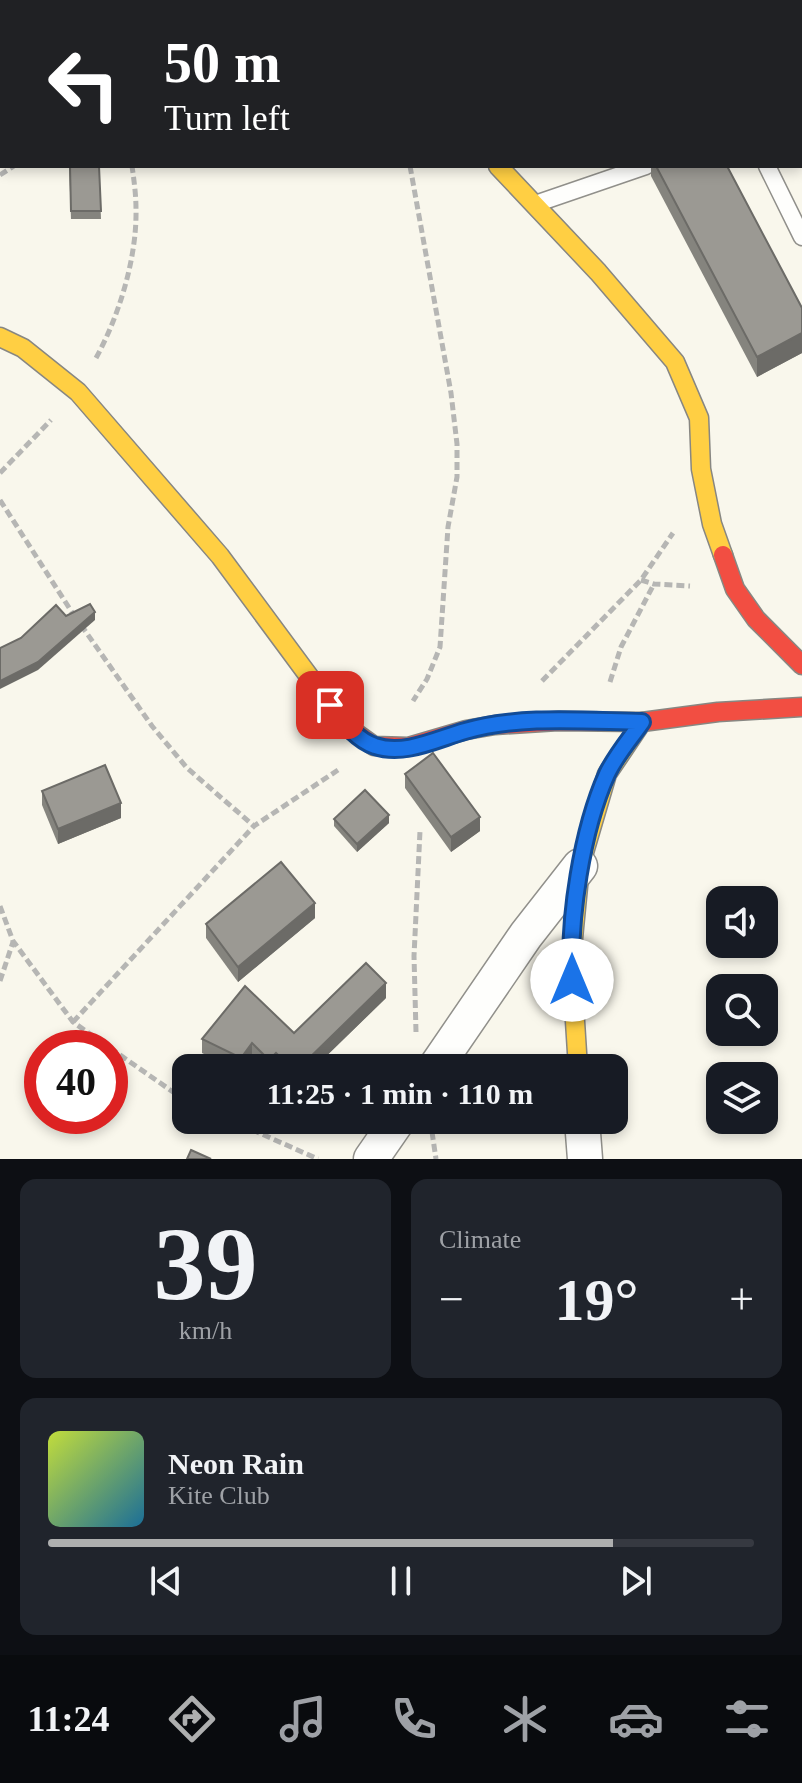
<!DOCTYPE html>
<html lang="en">
<head>
<meta charset="utf-8">
<style>
  body { margin:0; font-family:"Times New Roman",serif; background:#20242c; color:#f1f3f6; height:100vh; display:flex; flex-direction:column; font-size:30px; white-space:nowrap }
  * { box-sizing:border-box; margin:0 }
  p { font-size:26px; color:#9ea1a6 }
  .icon { flex:none; width:44px; height:44px; fill:none; stroke:currentColor; stroke-width:2; stroke-linecap:round; stroke-linejoin:round }
  .map { position:relative; height:1159px; overflow:hidden }
  .drawer { display:flex; flex-direction:column; gap:20px; padding:20px; background:#0d0f14; flex:1 }
  .drawer>* { flex:none }
  .guide { position:absolute; left:0px; top:0px; width:802px; height:168px; box-shadow:0 4px 12px #0003; background:#202124; color:#fff; overflow:hidden }
  .tools { position:absolute; left:706px; top:886px; display:grid; gap:16px }
  .tools a { display:grid; place-items:center; width:72px; height:72px; border-radius:16px; background:#171b24; box-shadow:0 4px 12px #0003; font-size:40px }
  .speed { position:absolute; left:24px; top:1030px; display:flex; gap:16px; font-size:40px; font-weight:700; text-align:center }
  .speed>* { display:grid; place-content:center; width:104px; height:104px; border-radius:50%; background:#171b24; box-shadow:0 4px 12px #0003; line-height:1 }
  .speed .limit { border:12px solid #d22; background:#fff; color:#111 }
  .pin { position:absolute; display:grid; place-items:center; width:68px; height:68px; color:#fff; margin:-34px; border-radius:16px; box-shadow:0 4px 12px #0006 }
  .me { position:absolute; width:88px; margin:-44px; rotate:0deg; stroke-linejoin:round; filter:drop-shadow(0 0 6px #0008) }
  .turn { display:flex; align-items:center; gap:28px; height:168px; padding:0 32px; font-size:36px }
  .turn .icon { width:104px; height:104px; stroke-width:2.5 }
  .turn b { display:block; font-size:56px; line-height:68px }
  .big { font-size:60px; font-weight:700; line-height:1.1 }
  .drawer .widget { flex:1; display:flex; flex-direction:column; justify-content:center; gap:12px; min-width:0; padding:0 28px; border-radius:16px; background:#20242c }
  .drawer .dial { align-items:center; gap:0 }
  .dial b { font-size:104px; line-height:1 }
  .song { display:flex; align-items:center; gap:24px }
  .cover { width:96px; height:96px; border-radius:12px; background:linear-gradient(135deg,hsl(70 70% 55%),hsl(200 70% 35%)) }
  .played { height:8px; border-radius:4px; background:linear-gradient(90deg,#aeafaf 80%,#363941 80%) }
  .keys { display:flex; justify-content:space-around; direction:ltr }
  .heat { display:flex; justify-content:space-between; align-items:center; font-size:44px; direction:ltr }
  .drawer .tiles { flex:1; display:grid; gap:20px; grid-template-columns:1fr 1fr }
  .widget:last-child { grid-column:span 2 }
  .trip { position:absolute; left:172px; top:1054px; width:456px; height:80px; border-radius:16px; background:#171b24; box-shadow:0 4px 12px #0003; font-weight:700; line-height:80px; text-align:center }
  .menu { display:flex; height:128px; justify-content:space-around; align-items:center; background:#090b0e; color:#9ea1a6 }
  .menu .icon { width:56px; height:56px }
  .menu .on { color:#aeafaf }
  .menu b { font-size:36px; color:#f1f3f6 }
  .map>svg:first-child { display:block }
  .lines { fill:none; stroke-linecap:round; stroke-linejoin:round }
  .lane-casing { stroke:#91908b; stroke-width:19 }
  .street-casing { stroke:#91908b; stroke-width:37 }
  .slow-casing { stroke:#888782; stroke-width:21 }
  .jam-casing { stroke:#888782; stroke-width:21 }
  .path { stroke:#b6b6b4; stroke-width:5; stroke-dasharray:8 4; stroke-linecap:butt }
  .lane { stroke:#fefefc; stroke-width:16 }
  .street { stroke:#fefefc; stroke-width:34 }
  .slow { stroke:#ffcf43; stroke-width:18 }
  .jam { stroke:#f24e42; stroke-width:18 }
  .wall { fill:#85847e }
  .shaded-wall { fill:#6c6b67 }
  .building { fill:#9b9993; stroke:#6c6b67; stroke-width:2 }
  .route-casing { stroke:#114b97; stroke-width:20 }
  .route { stroke:#1a73e8; stroke-width:14 }
</style>
</head>
<body>
<div class="map">
<svg width="802" height="1159" viewBox="0 0 802 1159">
  <rect width="100%" height="100%" fill="#f9f7ec"/>
  <g class="lines">
    <!-- lane casing -->
    <g class="lane-casing">
      <g id="lane">
        <path d="M 681,0 L 682,2"/>
        <path d="M 412,2 L 416,0"/>
        <path d="M 800,89 L 802,88"/>
        <path d="M 767,166 L 802,237"/>
        <path d="M 538,203 L 646,166"/>
      </g>
    </g>
    <!-- street casing -->
    <g class="street-casing">
      <g id="street">
        <path d="M 342,0 L 343,2"/>
        <path d="M 435,1068 L 526,935 L 580,866"/>
        <path d="M 582,1120 L 585,1159"/>
        <path d="M 371,1159 L 398,1120"/>
      </g>
    </g>
    <!-- slow casing -->
    <g class="slow-casing">
      <g id="slow">
        <path d="M 498,166 L 598,272 L 675,362 L 699,418 L 701,469 L 712,524 L 723,555"/>
        <path d="M 0,337 L 23,348 L 78,392 L 220,556 L 342,721 L 353,731"/>
        <path d="M 578,1068 L 571,959 L 580,866 L 607,774 L 642,722"/>
      </g>
    </g>
    <!-- jam casing -->
    <g class="jam-casing">
      <g id="jam">
        <path d="M 723,555 L 735,589 L 756,619 L 802,665"/>
        <path d="M 353,731 L 374,746 L 408,747 L 466,730 L 495,725 L 558,721 L 642,722 L 718,712 L 802,707"/>
      </g>
    </g>
    <!-- path -->
    <g class="path">
      <path d="M 122,0 L 122,2"/>
      <path d="M 240,2 L 242,0"/>
      <path d="M 410,166 L 451,393 L 457,444 L 457,477 L 448,527 L 440,647 L 427,679 L 413,701"/>
      <path d="M 0,175 L 14,166"/>
      <path d="M 96,358 C 119,316 137,258 136,209 C 136,195 134,180 132,166"/>
      <path d="M 0,473 L 51,420"/>
      <path d="M 0,500 L 75,617"/>
      <path d="M 641,580 L 654,584 L 690,586"/>
      <path d="M 81,625 L 152,726 L 187,768 L 254,826"/>
      <path d="M 542,681 L 641,580 L 673,533"/>
      <path d="M 610,682 L 621,647 L 654,584"/>
      <path d="M 0,906 L 13,941 L 73,1022 L 110,1048"/>
      <path d="M 0,981 L 13,942"/>
      <path d="M 73,1022 L 254,826 L 338,770"/>
      <path d="M 416,1032 L 414,956 L 420,831"/>
      <path d="M 110,1048 L 186,1101"/>
      <path d="M 230,1120 L 318,1159"/>
      <path d="M 432,1132 L 436,1159"/>
    </g>
    <!-- lane -->
    <use href="#lane" class="lane"/>
    <!-- street -->
    <use href="#street" class="street"/>
    <!-- slow -->
    <use href="#slow" class="slow"/>
    <!-- jam -->
    <use href="#jam" class="jam"/>
  </g>
  <!-- wall -->
  <g class="wall">
    <path d="M 69,166 L 99,166 L 101,219 L 71,219 Z"/>
    <path d="M 651,166 L 727,166 L 802,308 L 802,353 L 757,377 L 651,176 Z"/>
    <path d="M 405,774 L 480,831 L 451,852 L 405,788 Z"/>
    <path d="M 42,791 L 121,818 L 58,844 L 42,805 Z"/>
    <path d="M 334,819 L 389,823 L 357,852 L 334,826 Z"/>
    <path d="M 315,918 L 238,982 L 206,938 L 206,924 Z"/>
    <path d="M 386,998 L 314,1068 L 262,1068 L 252,1058 L 244,1068 L 232,1068 L 202,1053 L 202,1039 L 294,1033 Z"/>
  </g>
  <!-- shaded-wall -->
  <g class="shaded-wall">
    <path d="M 802,34 L 802,54 L 800,55 L 800,35 Z"/>
    <path d="M 802,333 L 802,353 L 757,377 L 757,357 Z"/>
    <path d="M 95,612 L 95,620 L 38,670 L 0,689 L 0,681 Z"/>
    <path d="M 121,803 L 121,818 L 58,844 L 58,829 Z"/>
    <path d="M 389,815 L 389,823 L 357,852 L 357,844 Z"/>
    <path d="M 480,817 L 480,831 L 451,852 L 451,837 Z"/>
    <path d="M 315,903 L 315,918 L 238,982 L 238,967 Z"/>
    <path d="M 386,983 L 386,998 L 314,1068 L 299,1068 Z"/>
    <path d="M 252,1043 L 252,1058 L 244,1068 L 241,1068 L 241,1058 Z"/>
    <path d="M 276,1053 L 276,1067 L 269,1068 L 269,1060 Z"/>
  </g>
  <!-- building -->
  <g class="building">
    <path d="M 565,0 L 636,0 L 637,2 L 566,2 Z"/>
    <path d="M 753,0 L 802,0 L 802,34 L 800,35 L 800,2 L 754,2 Z"/>
    <path d="M 70,166 L 99,166 L 101,211 L 71,211 Z"/>
    <path d="M 656,166 L 727,166 L 802,308 L 802,333 L 757,357 Z"/>
    <path d="M 90,604 L 95,612 L 38,662 L 0,681 L 0,648 L 21,638 L 56,605 L 66,616 Z"/>
    <path d="M 433,753 L 480,817 L 451,837 L 405,774 Z"/>
    <path d="M 105,765 L 121,803 L 58,829 L 42,791 Z"/>
    <path d="M 365,790 L 389,815 L 357,844 L 334,819 Z"/>
    <path d="M 281,862 L 315,903 L 238,967 L 206,924 Z"/>
    <path d="M 366,963 L 386,983 L 299,1068 L 291,1068 L 276,1053 L 269,1060 L 252,1043 L 241,1058 L 202,1039 L 245,986 L 294,1033 Z"/>
    <path d="M 191,1150 L 211,1159 L 187,1159 Z"/>
  </g>
  <g class="lines">
    <!-- route casing -->
    <g class="route-casing">
      <path id="route" d="M 330,705 C 342,720 356,740 375,746 C 404,756 437,739 465,731 C 521,715 584,721 642,722 C 630,739 616,755 607,774 C 582,830 568,919 572,980"/>
    </g>
    <!-- route -->
    <use href="#route" class="route"/>
  </g>
</svg>
<div class="tools">
<a><svg class="icon" aria-label="sound" viewBox="0 0 24 24"><path d="M4 9h4l5-4v14l-5-4H4zM17 9q2 3 0 6"/></svg></a>
<a><svg class="icon" aria-label="search" viewBox="0 0 24 24"><circle cx="10" cy="10" r="6"/><path d="M15 15l6 6"/></svg></a>
<a><svg class="icon" aria-label="layers" viewBox="0 0 24 24"><path d="M12 4l9 5-9 5-9-5zM3 14l9 5 9-5"/></svg></a>
</div>
<div class="speed"><div class="limit">40</div></div>
<div class="pin" style="left:330px;top:705px;background:#d93025"><svg class="icon" aria-label="arrive" viewBox="0 0 24 24"><path d="M6 21V4h12l-3 4 3 4H6"/></svg></div>
<svg class="me" style="left:572px;top:980px" viewBox="-20 -20 40 40"><circle r="19" fill="#fff"/><path d="M0-13L10 11 0 6-10 11z" fill="#1a73e8"/></svg>
<div class="trip">11:25 · 1 min · 110 m</div>
<div class="guide">
<div class="turn"><svg class="icon" aria-label="left" viewBox="0 0 24 24"><path d="M17 20v-9H6M10 6l-5 5 5 5"/></svg><div><b>50 m</b>Turn left</div></div>
</div>
</div>
<section class="drawer">
<div class="tiles">
<div class="widget dial"><b>39</b><p>km/h</p></div>
<div class="widget"><p>Climate</p>
<div class="heat"><a>−</a><b class="big">19°</b><a>+</a></div>
</div>
<div class="widget">
<div class="song"><i class="cover"></i><div><b>Neon Rain</b><p>Kite Club</p></div></div>
<div class="played"></div>
<div class="keys"><svg class="icon" aria-label="previous" viewBox="0 0 24 24"><path d="M18 5L8 12l10 7zM5 5v14"/></svg><svg class="icon" aria-label="pause" viewBox="0 0 24 24"><path d="M8 5v14M16 5v14"/></svg><svg class="icon" aria-label="next" viewBox="0 0 24 24"><path d="M6 5l10 7-10 7zM19 5v14"/></svg></div>
</div>
</div>
</section>
<nav class="menu">
<b>11:24</b>
<svg class="icon on" aria-label="directions" viewBox="0 0 24 24"><path d="M12 3l9 9-9 9-9-9zM9 14v-3h6M13 9l2 2-2 2"/></svg>
<svg class="icon" aria-label="music" viewBox="0 0 24 24"><path d="M9 18V5l10-2v13"/><circle cx="6" cy="18" r="3"/><circle cx="16" cy="16" r="3"/></svg>
<svg class="icon" aria-label="phone" viewBox="0 0 24 24"><path d="M5 4h4l2 5-3 2q2 4 5 5l2-3 5 2v4C11 20 4 13 5 4z"/></svg>
<svg class="icon" aria-label="climate" viewBox="0 0 24 24"><path d="M12 3v18M4 7l16 10M4 17L20 7"/></svg>
<svg class="icon" aria-label="car" viewBox="0 0 24 24"><path d="M5 17H2v-5l4-1 3-4h7l3 4 3 1v5h-3M9 17h6M6 11h13"/><circle cx="7" cy="17" r="2"/><circle cx="17" cy="17" r="2"/></svg>
<svg class="icon" aria-label="filters" viewBox="0 0 24 24"><path d="M4 7h16M4 17h16"/><circle cx="9" cy="7" r="2"/><circle cx="15" cy="17" r="2"/></svg>
</nav>
</body>
</html>
